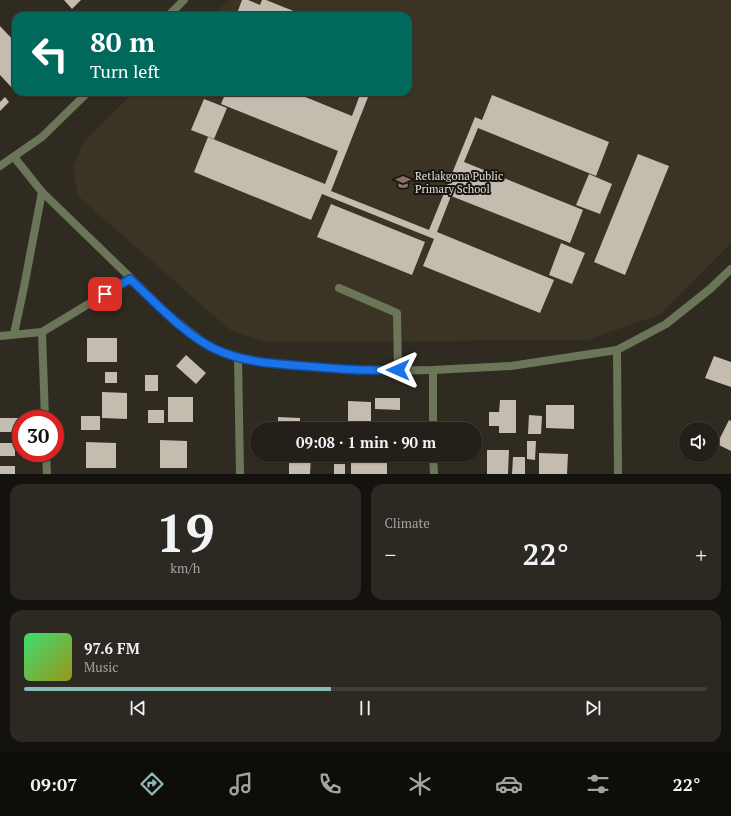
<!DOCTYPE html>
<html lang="en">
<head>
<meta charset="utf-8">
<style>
  body { margin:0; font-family:"PT Serif",serif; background:#2c2822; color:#f1f3f6; height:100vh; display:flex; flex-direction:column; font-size:15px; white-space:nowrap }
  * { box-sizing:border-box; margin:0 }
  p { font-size:13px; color:#a3a3a2 }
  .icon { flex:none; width:22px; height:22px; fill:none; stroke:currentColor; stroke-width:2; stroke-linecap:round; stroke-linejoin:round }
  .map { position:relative; height:474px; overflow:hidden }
  .drawer { display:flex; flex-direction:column; gap:10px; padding:10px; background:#14120e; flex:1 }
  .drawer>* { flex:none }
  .hud { position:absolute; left:12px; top:12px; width:400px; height:84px; border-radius:12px; box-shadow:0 1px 3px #0004,0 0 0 1px #413e38; background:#00695c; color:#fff; overflow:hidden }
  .tools { position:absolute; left:679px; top:422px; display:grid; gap:8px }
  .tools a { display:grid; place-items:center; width:40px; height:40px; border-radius:50%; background:#242019; box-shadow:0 1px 3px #0004,0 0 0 1px #413e38; font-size:20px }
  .speed { position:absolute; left:12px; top:410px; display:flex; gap:8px; font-size:20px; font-weight:700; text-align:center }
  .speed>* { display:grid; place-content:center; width:52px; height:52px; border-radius:50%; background:#242019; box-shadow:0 1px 3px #0004,0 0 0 1px #413e38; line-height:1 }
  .speed .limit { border:6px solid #d22; background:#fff; color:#111 }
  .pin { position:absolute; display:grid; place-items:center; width:34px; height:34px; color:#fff; margin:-17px; border-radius:8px; box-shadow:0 2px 6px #0006 }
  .me { position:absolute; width:44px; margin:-22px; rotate:270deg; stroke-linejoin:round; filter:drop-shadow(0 0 3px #0008) }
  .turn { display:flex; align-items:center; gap:14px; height:84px; padding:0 12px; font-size:18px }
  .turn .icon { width:52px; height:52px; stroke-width:2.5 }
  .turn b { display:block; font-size:28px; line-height:34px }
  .big { font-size:30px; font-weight:700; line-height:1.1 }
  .drawer .card { flex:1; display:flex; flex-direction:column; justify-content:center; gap:6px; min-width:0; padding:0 14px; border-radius:12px; background:#2c2822 }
  .drawer .dial { align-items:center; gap:0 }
  .dial b { font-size:52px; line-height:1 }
  .song { display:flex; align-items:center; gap:12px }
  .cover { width:48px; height:48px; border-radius:6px; background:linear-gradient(135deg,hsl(140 70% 55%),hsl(60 70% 35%)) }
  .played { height:4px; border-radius:2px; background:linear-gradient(90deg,#8bbbb9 45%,#413e38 45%) }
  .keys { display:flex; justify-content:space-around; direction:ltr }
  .heat { display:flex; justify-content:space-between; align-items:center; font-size:22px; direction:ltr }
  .drawer .tiles { flex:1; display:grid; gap:10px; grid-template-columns:1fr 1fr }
  .card:last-child { grid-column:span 2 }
  .trip { position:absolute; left:250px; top:422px; width:232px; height:40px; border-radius:20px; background:#242019; box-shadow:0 1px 3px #0004,0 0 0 1px #413e38; font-weight:700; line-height:40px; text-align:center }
  .tabs { display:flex; height:64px; justify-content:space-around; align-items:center; background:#0e0d0a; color:#a3a3a2 }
  .tabs .icon { width:28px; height:28px }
  .tabs .active { color:#8bbbb9 }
  .tabs b { font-size:18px; color:#f1f3f6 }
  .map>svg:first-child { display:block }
  .built { fill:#3b3323 }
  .building { fill:#c3bcaf }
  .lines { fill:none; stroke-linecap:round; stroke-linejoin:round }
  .service { stroke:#6b7659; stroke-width:8 }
  .minor { stroke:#6b7659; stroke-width:8 }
  .route-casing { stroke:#114b97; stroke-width:10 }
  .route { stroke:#1a73e8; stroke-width:7 }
  .labels { text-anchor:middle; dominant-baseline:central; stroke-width:4; stroke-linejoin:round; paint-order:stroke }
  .poi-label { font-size:11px; fill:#e3dfd9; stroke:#16140f; text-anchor:start }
</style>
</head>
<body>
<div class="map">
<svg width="731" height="474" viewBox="0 0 731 474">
  <rect width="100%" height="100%" fill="#302b21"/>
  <!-- built -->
  <path class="built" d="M 229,0 L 731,0 L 731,243 L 661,314 L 587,340 L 269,342 L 231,331 L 78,196 L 73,168 L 84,141 L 134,92 L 408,92 L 408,16 L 213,16 Z"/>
  <!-- building -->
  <g class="building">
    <path d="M 64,0 L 81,0 L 72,9 Z"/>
    <path d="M 242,0 L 248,0 L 260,5 L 262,0 L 266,0 L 306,16 L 236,16 Z"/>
    <path d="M 0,26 L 16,43 L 15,91 L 0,75 Z"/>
    <path d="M 226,92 L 293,92 L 352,116 L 361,92 L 370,92 L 331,191 L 429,230 L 475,117 L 482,120 L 492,95 L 609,142 L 596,176 L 478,128 L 464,162 L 583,210 L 570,243 L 451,196 L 437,232 L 554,280 L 540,313 L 423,266 L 434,239 L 322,194 L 311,220 L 194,172 L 208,137 L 325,184 L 338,151 L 221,104 Z"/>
    <path d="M 5,97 L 9,102 L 0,111 L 0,102 Z"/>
    <path d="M 204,99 L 227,108 L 214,139 L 191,130 Z"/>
    <path d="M 638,154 L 669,166 L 625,275 L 594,262 Z"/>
    <path d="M 589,174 L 612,184 L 600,214 L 576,205 Z"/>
    <path d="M 331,204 L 425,242 L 412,275 L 317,237 Z"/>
    <path d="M 561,243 L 585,253 L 572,284 L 549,275 Z"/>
    <rect x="87" y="338" width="30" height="24"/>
    <path d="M 186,355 L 206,373 L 196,384 L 176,366 Z"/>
    <path d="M 714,356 L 731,362 L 731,387 L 705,378 Z"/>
    <rect x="105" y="372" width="12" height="11"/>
    <rect x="145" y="375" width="13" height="16"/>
    <path d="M 102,392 L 127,393 L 127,419 L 102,418 Z"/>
    <rect x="168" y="397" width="25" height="25"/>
    <path d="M 375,398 L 400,398 L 400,410 L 375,409 Z"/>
    <path d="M 500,400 L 516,400 L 516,433 L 499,433 L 499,426 L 489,426 L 489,412 L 499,412 Z"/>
    <path d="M 348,401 L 371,402 L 371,429 L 348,429 Z"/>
    <path d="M 546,405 L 574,405 L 574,429 L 546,428 Z"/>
    <rect x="148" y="410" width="16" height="13"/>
    <path d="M 529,415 L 542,416 L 541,434 L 528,434 Z"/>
    <rect x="81" y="416" width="19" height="14"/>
    <path d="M 278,417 L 300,418 L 300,429 L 278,429 Z"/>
    <rect x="0" y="418" width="19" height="14"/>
    <path d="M 729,420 L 731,421 L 731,451 L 717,444 Z"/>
    <path d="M 384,424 L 405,425 L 405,429 L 384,429 Z"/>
    <path d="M 260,425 L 272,425 L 272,429 L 259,429 Z"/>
    <path d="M 160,440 L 187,441 L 187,468 L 160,468 Z"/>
    <path d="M 527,441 L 536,441 L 535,460 L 527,459 Z"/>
    <path d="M 86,442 L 116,443 L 116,468 L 86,468 Z"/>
    <rect x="0" y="443" width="15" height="13"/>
    <path d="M 487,450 L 509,450 L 508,474 L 487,474 Z"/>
    <path d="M 539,453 L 568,454 L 567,474 L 539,474 Z"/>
    <path d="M 289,455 L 311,455 L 310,474 L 289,474 Z"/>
    <rect x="351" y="455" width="36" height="19"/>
    <path d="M 513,457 L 525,457 L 525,474 L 512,474 Z"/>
    <rect x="334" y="464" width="11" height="10"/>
    <rect x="0" y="466" width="15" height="8"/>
  </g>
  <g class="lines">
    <!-- service -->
    <path class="service" d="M 339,288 L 397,313 L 398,370"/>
    <!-- minor -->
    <g class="minor">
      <path d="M 168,16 L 184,0"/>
      <path d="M 14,157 L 42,192 L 171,317 L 204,343 L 215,349 L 238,357 L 266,363 L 364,371 L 433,370 L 511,366 L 617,350 L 666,324 L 710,289 L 731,269"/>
      <path d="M 0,166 L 42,137 L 88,92"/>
      <path d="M 42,332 L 45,419"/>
      <path d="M 14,334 L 24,287 L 42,192"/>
      <path d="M 0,336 L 42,332 L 130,279"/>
      <path d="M 617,350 L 618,474"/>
      <path d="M 238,357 L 240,474"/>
      <path d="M 433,370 L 433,429"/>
      <path d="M 46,453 L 47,474"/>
      <path d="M 433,455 L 434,474"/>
    </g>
  </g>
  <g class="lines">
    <!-- route casing -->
    <g class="route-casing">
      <path id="route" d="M 105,294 L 130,279 C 154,301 185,335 215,349 C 242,362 274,364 304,366 C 335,369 366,371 398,370"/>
    </g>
    <!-- route -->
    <use href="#route" class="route"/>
  </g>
  <!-- icons -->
  <defs>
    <g id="school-bare" transform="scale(1.2)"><path d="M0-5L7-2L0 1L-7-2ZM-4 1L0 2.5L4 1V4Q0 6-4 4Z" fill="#8d6e63" stroke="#16140f" stroke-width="2.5" paint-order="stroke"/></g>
  </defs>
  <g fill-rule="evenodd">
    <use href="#school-bare" x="403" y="182"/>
  </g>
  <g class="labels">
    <!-- poi labels -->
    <g class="poi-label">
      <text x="415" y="176">Retlakgona Public<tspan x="415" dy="13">Primary School</tspan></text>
    </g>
  </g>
</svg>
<div class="tools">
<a><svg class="icon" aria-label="sound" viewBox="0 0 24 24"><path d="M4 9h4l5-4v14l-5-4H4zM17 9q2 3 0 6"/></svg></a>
</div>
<div class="speed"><div class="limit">30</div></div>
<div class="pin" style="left:105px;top:294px;background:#d93025"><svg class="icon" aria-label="arrive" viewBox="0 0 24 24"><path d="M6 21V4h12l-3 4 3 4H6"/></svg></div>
<svg class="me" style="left:398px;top:370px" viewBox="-20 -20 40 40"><path d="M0-17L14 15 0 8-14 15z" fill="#1a73e8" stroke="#fff" stroke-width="4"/></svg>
<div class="trip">09:08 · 1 min · 90 m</div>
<div class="hud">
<div class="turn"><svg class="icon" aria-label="left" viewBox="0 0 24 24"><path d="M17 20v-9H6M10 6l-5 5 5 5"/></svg><div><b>80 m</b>Turn left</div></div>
</div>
</div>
<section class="drawer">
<div class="tiles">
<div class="card dial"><b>19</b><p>km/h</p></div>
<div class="card"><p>Climate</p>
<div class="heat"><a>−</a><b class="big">22°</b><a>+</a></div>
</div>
<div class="card">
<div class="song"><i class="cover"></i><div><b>97.6 FM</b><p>Music</p></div></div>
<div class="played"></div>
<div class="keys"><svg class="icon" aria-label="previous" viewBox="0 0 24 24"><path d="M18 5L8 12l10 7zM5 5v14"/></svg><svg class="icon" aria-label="pause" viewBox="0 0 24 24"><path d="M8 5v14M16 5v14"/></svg><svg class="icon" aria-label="next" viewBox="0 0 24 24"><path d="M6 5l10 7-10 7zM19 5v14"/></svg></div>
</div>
</div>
</section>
<nav class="tabs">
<b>09:07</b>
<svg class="icon active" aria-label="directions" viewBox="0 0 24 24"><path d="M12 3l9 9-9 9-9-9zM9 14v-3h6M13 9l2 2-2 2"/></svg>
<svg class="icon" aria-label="music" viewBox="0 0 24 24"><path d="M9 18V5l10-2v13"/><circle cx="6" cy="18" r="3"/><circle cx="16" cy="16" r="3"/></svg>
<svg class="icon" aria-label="phone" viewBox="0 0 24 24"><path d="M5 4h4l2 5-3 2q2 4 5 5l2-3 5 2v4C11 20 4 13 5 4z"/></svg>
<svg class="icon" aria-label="climate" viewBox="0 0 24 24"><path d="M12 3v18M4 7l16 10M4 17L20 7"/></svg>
<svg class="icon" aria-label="car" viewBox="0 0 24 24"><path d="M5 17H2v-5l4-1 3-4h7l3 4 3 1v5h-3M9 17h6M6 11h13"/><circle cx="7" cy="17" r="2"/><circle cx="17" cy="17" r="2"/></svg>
<svg class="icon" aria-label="filters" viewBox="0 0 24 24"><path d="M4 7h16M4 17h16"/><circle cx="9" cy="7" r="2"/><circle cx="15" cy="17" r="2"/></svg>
<b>22°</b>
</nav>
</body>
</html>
